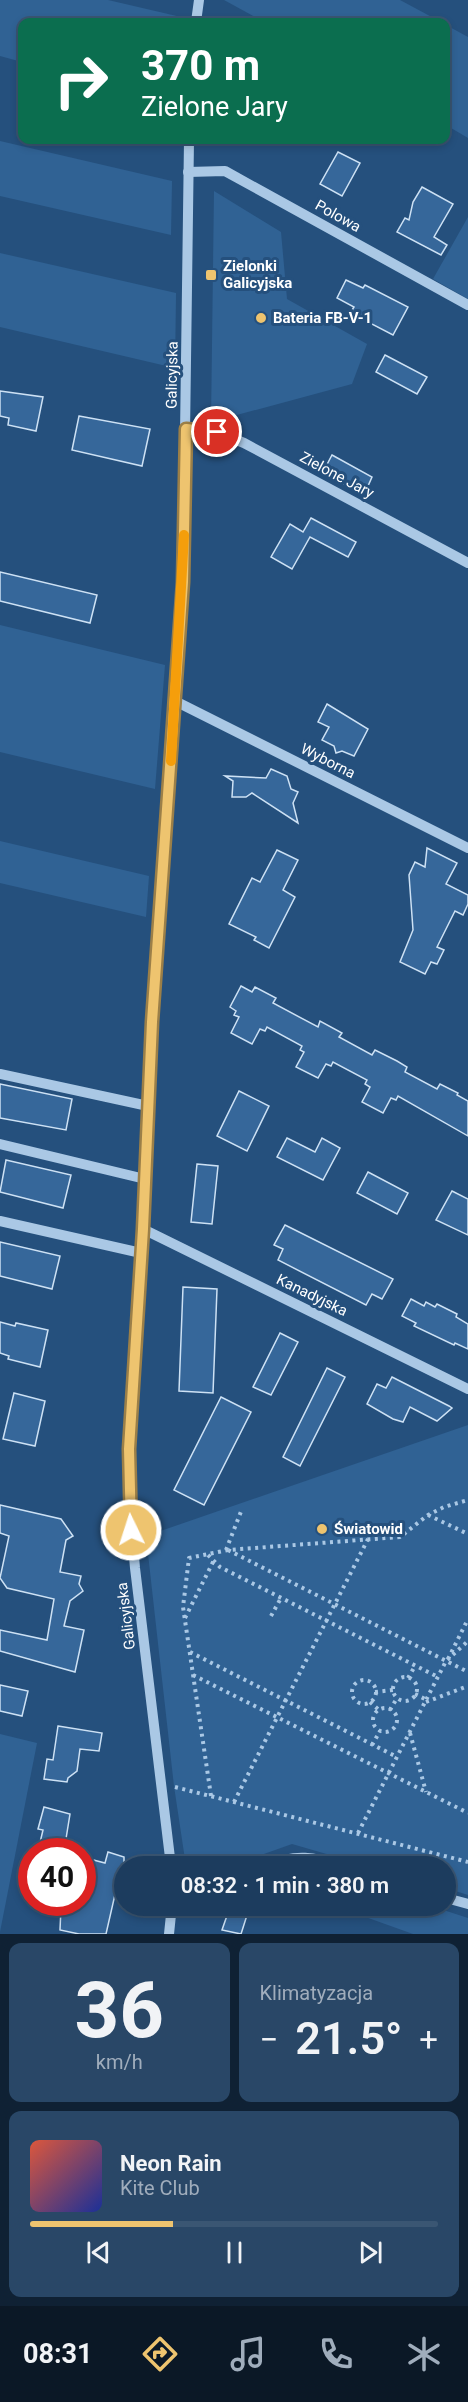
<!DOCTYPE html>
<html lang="pl">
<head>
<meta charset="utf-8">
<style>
  body { margin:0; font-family:Roboto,sans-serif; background:#294767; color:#f1f3f6; height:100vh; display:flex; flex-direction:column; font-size:22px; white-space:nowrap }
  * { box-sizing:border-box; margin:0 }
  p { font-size:20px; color:#a0adbc }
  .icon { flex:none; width:33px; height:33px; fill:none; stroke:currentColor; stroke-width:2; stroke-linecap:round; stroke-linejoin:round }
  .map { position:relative; height:1934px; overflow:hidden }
  .panel { display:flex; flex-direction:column; gap:9px; padding:9px; background:#0f2134; flex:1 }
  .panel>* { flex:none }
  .banner { position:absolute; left:18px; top:18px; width:432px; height:126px; border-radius:12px; box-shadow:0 3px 9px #0003,0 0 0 2px #3a5673; background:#0b6e4f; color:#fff; overflow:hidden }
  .speed { position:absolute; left:18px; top:1838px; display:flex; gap:12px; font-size:30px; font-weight:700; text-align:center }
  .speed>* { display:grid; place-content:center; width:78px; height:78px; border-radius:50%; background:#1c3c5e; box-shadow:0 3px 9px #0003,0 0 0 2px #3a5673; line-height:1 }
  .speed .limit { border:9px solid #d22; background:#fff; color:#111 }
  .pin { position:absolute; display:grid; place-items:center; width:51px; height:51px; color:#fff; margin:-26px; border:3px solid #fff; border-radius:50%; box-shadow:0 2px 6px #0007 }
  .me { position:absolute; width:66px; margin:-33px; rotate:356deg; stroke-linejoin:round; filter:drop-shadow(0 0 4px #0008) }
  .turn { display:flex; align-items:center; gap:21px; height:126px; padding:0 24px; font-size:27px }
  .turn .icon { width:78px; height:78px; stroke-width:2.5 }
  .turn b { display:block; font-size:42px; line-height:51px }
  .big { font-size:45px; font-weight:600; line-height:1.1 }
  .panel .widget { flex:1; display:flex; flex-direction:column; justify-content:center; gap:9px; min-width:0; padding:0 21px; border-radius:12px; background:#294767 }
  .panel .dial { align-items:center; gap:0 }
  .dial b { font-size:78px; line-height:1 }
  .song { display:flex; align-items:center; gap:18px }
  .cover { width:72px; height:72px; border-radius:9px; background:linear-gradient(135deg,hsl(10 70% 55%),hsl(230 70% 35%)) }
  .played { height:6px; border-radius:3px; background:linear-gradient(90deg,#eec46f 35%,#3a5673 35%) }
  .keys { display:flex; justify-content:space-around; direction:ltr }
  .heat { display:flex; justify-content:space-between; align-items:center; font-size:33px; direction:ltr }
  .panel .tiles { flex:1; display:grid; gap:9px; grid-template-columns:1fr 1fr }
  .widget:last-child { grid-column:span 2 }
  .trip { position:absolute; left:114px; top:1856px; width:342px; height:60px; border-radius:30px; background:#1c3c5e; box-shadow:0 3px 9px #0003,0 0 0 2px #3a5673; font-weight:600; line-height:60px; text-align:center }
  .dock { display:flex; height:96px; justify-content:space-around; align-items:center; background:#0b1826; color:#a0adbc }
  .dock .icon { width:42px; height:42px }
  .dock .on { color:#eec46f }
  .dock b { font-size:27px; color:#f1f3f6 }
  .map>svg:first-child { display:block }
  .green { fill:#306294 }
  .building { fill:#36679a; stroke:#cde1f4; stroke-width:1.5 }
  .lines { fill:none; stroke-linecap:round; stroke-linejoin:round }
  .path { stroke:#aac8e5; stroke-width:4; stroke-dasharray:3 4.5; stroke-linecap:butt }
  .minor { stroke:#aac8e5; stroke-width:10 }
  .route-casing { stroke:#9b7f48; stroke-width:15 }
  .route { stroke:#eec46f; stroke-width:10 }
  .slow { stroke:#f59e0b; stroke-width:10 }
  .poi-dot { fill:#eec46f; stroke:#25507d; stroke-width:2 }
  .labels { text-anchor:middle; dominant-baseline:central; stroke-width:6; stroke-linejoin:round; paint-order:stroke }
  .street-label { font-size:15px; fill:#fff; stroke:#25507d }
  .poi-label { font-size:15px; font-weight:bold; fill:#fff; stroke:#25507d; text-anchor:start }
</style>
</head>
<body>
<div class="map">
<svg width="468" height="1934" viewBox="0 0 468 1934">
  <rect width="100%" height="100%" fill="#25507d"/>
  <!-- green -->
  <g class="green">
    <path d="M 0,0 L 108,0 L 181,17 L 181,22 L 22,22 L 22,62 L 0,56 Z"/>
    <path d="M 224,0 L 400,0 L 441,22 L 264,22 Z"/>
    <path d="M 446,25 L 468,37 L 468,138 L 446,125 Z"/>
    <path d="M 0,141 L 172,181 L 171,235 L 0,196 Z"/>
    <path d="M 214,191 L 281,232 L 287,299 L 367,344 L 352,384 L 211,422 Z"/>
    <path d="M 468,217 L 468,299 L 433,279 Z"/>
    <path d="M 0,253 L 176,293 L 175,368 L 0,327 Z"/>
    <path d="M 0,625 L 165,665 L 155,789 L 0,752 Z"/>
    <path d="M 0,841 L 149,876 L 146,917 L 0,883 Z"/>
    <path d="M 468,1425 L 468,1895 L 446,1888 L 446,1866 L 368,1866 L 292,1844 L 230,1866 L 186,1866 L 174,1786 L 146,1536 Z"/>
    <path d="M 0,1734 L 37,1743 L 0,1932 Z"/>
    <path d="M 332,1905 L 428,1905 L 468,1918 L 468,1934 L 413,1934 Z"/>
  </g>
  <!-- building -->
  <g class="building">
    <path d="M 338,152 L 360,163 L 342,196 L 320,184 Z"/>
    <path d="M 422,187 L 453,204 L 434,237 L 447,245 L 441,255 L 397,232 L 405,218 L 409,220 L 413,202 Z"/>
    <path d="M 346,280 L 363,288 L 365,285 L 408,307 L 393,335 L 364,320 L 365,317 L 352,310 L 354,307 L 337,298 Z"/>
    <path d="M 385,355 L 427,377 L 417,394 L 376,372 Z"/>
    <path d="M 0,391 L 43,397 L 36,431 L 8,425 L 9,418 L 0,416 Z"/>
    <path d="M 79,416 L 150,429 L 142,466 L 72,450 Z"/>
    <path d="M 332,455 L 372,477 L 364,495 L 323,472 Z"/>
    <path d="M 311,518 L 356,542 L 348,557 L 310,537 L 292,569 L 271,557 L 290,524 L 303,532 Z"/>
    <path d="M 0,572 L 97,595 L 90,623 L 0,601 Z"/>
    <path d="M 327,704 L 368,729 L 354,756 L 342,751 L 336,753 L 334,746 L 322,740 L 329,727 L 318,722 Z"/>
    <path d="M 271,769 L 287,776 L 291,789 L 298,792 L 293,803 L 298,823 L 252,793 L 246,797 L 232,797 L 233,781 L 225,776 L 266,778 Z"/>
    <path d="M 427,848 L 457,863 L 446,884 L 468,895 L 468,904 L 463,915 L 455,911 L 437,947 L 444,950 L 437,964 L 431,962 L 425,974 L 400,962 L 413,930 L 409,875 L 415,862 L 425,867 Z"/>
    <path d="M 277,850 L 298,860 L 283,890 L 295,897 L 269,948 L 254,940 L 256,937 L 229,924 L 252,878 L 260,882 Z"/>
    <path d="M 241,986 L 252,992 L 255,987 L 276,998 L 273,1003 L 318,1027 L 320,1021 L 342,1033 L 339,1037 L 372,1055 L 375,1050 L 397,1061 L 407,1067 L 405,1072 L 437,1089 L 440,1084 L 458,1093 L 457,1095 L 468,1101 L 468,1136 L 398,1096 L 396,1100 L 391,1098 L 383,1113 L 362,1102 L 370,1087 L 365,1084 L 367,1080 L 333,1062 L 331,1066 L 326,1064 L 318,1078 L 296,1067 L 304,1052 L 300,1050 L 302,1046 L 267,1027 L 265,1031 L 260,1029 L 252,1044 L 231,1033 L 239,1017 L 234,1015 L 236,1011 L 230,1007 Z"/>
    <path d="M 0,1084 L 72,1099 L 66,1130 L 0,1118 Z"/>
    <path d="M 239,1091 L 269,1106 L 247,1151 L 217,1136 Z"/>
    <path d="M 287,1138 L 315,1152 L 322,1138 L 340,1148 L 323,1180 L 277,1157 Z"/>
    <path d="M 6,1160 L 71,1175 L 63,1208 L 0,1192 Z"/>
    <path d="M 197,1164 L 218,1166 L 212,1224 L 191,1222 Z"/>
    <path d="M 368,1172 L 408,1193 L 397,1214 L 357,1193 Z"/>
    <path d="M 452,1191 L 468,1199 L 468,1235 L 436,1220 Z"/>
    <path d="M 285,1225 L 393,1279 L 382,1299 L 372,1294 L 366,1305 L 278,1260 L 283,1249 L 274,1245 Z"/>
    <path d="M 0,1242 L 60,1256 L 52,1289 L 0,1276 Z"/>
    <path d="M 183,1287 L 217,1289 L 213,1393 L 179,1391 Z"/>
    <path d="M 411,1299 L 424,1306 L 426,1302 L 435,1307 L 437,1304 L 457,1314 L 456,1317 L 468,1324 L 468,1349 L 455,1343 L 454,1345 L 414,1326 L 416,1323 L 402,1316 Z"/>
    <path d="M 0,1322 L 15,1326 L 16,1323 L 48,1330 L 40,1367 L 8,1359 L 9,1356 L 0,1353 Z"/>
    <path d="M 280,1333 L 298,1342 L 271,1395 L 253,1387 Z"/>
    <path d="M 327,1368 L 345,1377 L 300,1466 L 283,1457 Z"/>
    <path d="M 392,1377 L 449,1406 L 452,1408 L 437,1421 L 410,1407 L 403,1422 L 393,1419 L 367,1404 L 377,1384 L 386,1388 Z"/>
    <path d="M 14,1393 L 45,1401 L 35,1446 L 3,1439 Z"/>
    <path d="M 221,1397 L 251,1412 L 204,1505 L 174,1490 Z"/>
    <path d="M 0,1505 L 61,1519 L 73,1536 L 66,1540 L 60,1572 L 81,1576 L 79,1584 L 83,1591 L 70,1601 L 64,1626 L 84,1630 L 75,1672 L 0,1651 L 0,1630 L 47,1640 L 54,1599 L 7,1588 L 0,1578 L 9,1536 L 0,1533 Z"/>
    <path d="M 0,1685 L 28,1691 L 22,1716 L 0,1711 Z"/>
    <path d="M 58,1726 L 102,1733 L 99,1751 L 80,1749 L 77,1771 L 68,1778 L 67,1782 L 44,1779 L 47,1759 L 53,1760 Z"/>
    <path d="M 44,1807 L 70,1814 L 64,1851 L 38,1851 L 43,1830 L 38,1829 Z"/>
    <path d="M 108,1852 L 124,1857 L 124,1882 L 122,1891 L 116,1890 L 106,1934 L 79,1934 L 60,1930 L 61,1907 L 67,1902 L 82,1902 L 82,1857 L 105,1863 Z"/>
    <path d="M 230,1907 L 248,1912 L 241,1934 L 222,1930 Z"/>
  </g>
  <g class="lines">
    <!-- path -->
    <g class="path">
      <path d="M 428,1515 L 468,1534"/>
      <path d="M 226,1550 L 242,1509"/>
      <path d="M 228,1550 L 468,1672"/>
      <path d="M 208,1555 L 220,1567 L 438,1677"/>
      <path d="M 271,1616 L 281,1598"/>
      <path d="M 185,1618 L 214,1560"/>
      <path d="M 190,1652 L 397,1757"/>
      <path d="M 448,1659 L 468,1619"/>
      <path d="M 193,1675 L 468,1813"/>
      <circle cx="405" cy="1689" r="12"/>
      <path d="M 408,1678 L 415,1666"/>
      <circle cx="364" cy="1692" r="12"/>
      <path d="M 375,1692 L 393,1690"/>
      <path d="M 415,1694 L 427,1700"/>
      <path d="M 370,1702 L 379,1710"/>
      <path d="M 426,1702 L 468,1686"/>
      <circle cx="385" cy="1720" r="12"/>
      <path d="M 390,1710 L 397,1698"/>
      <path d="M 410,1733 L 426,1792"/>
      <path d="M 372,1745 L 380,1731"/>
      <path d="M 175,1787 L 468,1862"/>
      <path d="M 211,1796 L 183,1607 L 189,1558 L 228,1550 L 400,1537 L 428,1515 L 444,1507 L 468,1500"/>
      <path d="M 234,1802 L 368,1539"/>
      <path d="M 358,1833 L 446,1661 L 468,1641"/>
    </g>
    <!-- minor -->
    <g class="minor">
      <path d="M 196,22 L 199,0"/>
      <path d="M 188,172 L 225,171 L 468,305"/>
      <path d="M 186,429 L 217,432 L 244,443 L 468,563"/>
      <path d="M 175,701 L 468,848"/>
      <path d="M 0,1074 L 148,1106"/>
      <path d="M 0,1144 L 145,1179"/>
      <path d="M 0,1221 L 141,1253"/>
      <path d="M 143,1229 L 468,1389"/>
      <path d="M 171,1866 L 135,1568 L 130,1511 L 129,1449 L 143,1229 L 152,1022 L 183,582 L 189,140"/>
      <path d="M 267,1866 C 295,1853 315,1857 343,1866"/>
      <path d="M 446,1898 L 468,1904"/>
      <path d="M 169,1934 L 172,1905"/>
    </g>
  </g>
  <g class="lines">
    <!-- route casing -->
    <g class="route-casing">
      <path id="route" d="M 131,1530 L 129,1449 L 143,1229 L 152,1022 L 183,582 L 186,429 L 217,432"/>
    </g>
    <!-- route -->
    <use href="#route" class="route"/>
    <!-- slow -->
    <path class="slow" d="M 171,761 L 184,535"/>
  </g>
  <!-- markers -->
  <g class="poi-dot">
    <rect x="205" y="269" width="12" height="12" rx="3"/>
    <circle cx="261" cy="318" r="6"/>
    <circle cx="322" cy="1529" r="6"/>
  </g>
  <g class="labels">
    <!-- street labels -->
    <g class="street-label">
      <text transform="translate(338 216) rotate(29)">Polowa</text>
      <text transform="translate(172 375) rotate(-89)">Galicyjska</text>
      <text transform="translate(337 475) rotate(28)">Zielone Jary</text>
      <text transform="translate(328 761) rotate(27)">Wyborna</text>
      <text transform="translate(312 1295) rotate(26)">Kanadyjska</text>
      <text transform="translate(126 1616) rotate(-97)">Galicyjska</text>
    </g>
    <!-- poi labels -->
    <g class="poi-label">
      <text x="223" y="266">Zielonki<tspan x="223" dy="17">Galicyjska</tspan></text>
      <text x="273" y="318">Bateria FB-V-1</text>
      <text x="334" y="1529">Światowid</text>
    </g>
  </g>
</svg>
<div class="speed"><div class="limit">40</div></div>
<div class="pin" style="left:217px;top:432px;background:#d93025"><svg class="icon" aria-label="arrive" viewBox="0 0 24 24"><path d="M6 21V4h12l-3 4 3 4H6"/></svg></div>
<svg class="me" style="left:131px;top:1530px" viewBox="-20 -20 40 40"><circle r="17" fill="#eec46f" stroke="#fff" stroke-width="3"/><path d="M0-11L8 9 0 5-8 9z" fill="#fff"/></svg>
<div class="trip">08:32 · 1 min · 380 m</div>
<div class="banner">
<div class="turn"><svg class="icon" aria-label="right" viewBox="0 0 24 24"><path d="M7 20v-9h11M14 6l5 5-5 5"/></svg><div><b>370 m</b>Zielone Jary</div></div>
</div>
</div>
<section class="panel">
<div class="tiles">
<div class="widget dial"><b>36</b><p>km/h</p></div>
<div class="widget"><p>Klimatyzacja</p>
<div class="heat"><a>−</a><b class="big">21.5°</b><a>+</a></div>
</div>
<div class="widget">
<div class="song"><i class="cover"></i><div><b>Neon Rain</b><p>Kite Club</p></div></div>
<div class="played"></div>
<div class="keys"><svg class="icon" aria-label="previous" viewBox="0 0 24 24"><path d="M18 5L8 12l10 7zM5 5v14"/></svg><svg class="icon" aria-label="pause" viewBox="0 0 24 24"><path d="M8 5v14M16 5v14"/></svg><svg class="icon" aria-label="next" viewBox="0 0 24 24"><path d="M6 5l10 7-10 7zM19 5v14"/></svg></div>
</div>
</div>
</section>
<nav class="dock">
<b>08:31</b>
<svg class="icon on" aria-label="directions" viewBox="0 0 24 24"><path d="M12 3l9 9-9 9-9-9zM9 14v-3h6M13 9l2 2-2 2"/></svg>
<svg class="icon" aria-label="music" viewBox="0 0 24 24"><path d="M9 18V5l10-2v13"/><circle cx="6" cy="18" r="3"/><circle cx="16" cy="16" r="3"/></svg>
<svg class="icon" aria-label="phone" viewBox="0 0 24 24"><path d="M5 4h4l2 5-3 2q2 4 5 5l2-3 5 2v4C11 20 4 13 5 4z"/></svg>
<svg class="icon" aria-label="climate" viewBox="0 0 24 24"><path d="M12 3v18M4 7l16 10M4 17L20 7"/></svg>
</nav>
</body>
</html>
